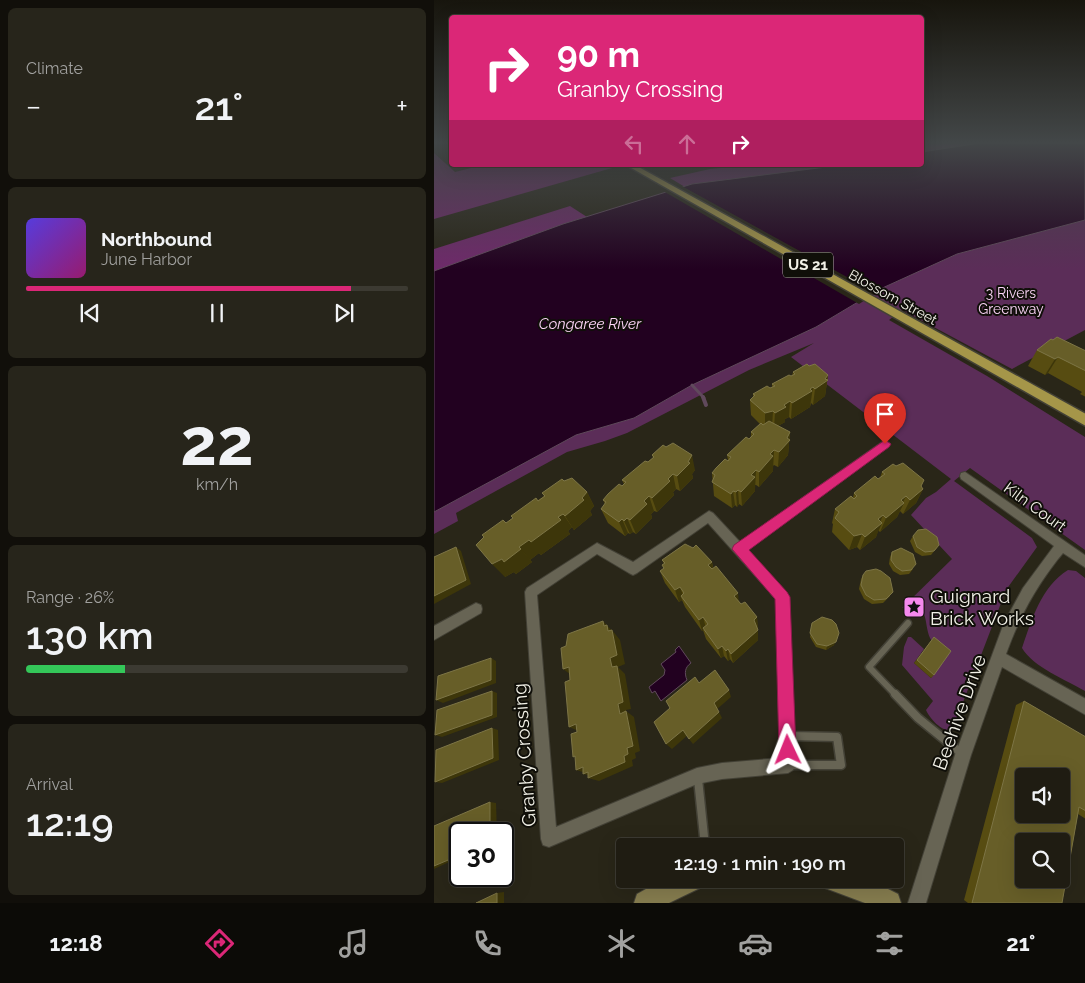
<!DOCTYPE html>
<html lang="en">
<head>
<meta charset="utf-8">
<style>
  body { margin:0; font-family:Raleway,sans-serif; background:#27251b; color:#f1f3f6; height:100vh; display:flex; flex-direction:column; font-size:19px; white-space:nowrap }
  * { box-sizing:border-box; margin:0 }
  p { font-size:16px; color:#a1a19f }
  .icon { flex:none; width:28px; height:28px; fill:none; stroke:currentColor; stroke-width:2; stroke-linecap:round; stroke-linejoin:round }
  .map { position:relative; flex:1; overflow:hidden }
  .details { display:flex; flex-direction:column; gap:8px; padding:8px; background:#110f0a; width:434px }
  .details>* { flex:none }
  .hud { position:absolute; left:15px; top:15px; width:475px; height:152px; border-radius:5px; box-shadow:0 5px 20px #0002,0 0 0 1px #3c3a32; background:#db2777; color:#fff; overflow:hidden }
  .fabs { position:absolute; left:581px; top:768px; display:grid; gap:10px }
  .fabs a { display:grid; place-items:center; width:55px; height:55px; border-radius:5px; background:#1f1c12; box-shadow:0 5px 20px #0002,0 0 0 1px #3c3a32; font-size:25px }
  .speed { position:absolute; left:15px; top:822px; display:flex; gap:10px; font-size:25px; font-weight:700; text-align:center }
  .speed>* { display:grid; place-content:center; width:65px; height:65px; border-radius:50%; background:#1f1c12; box-shadow:0 5px 20px #0002,0 0 0 1px #3c3a32; line-height:1 }
  .speed .limit { border:2px solid #111; border-radius:8px; background:#fff; color:#111 }
  .pin { position:absolute; display:grid; place-items:center; width:42px; height:42px; color:#fff; margin:-51px -21px; border-radius:50% 50% 50% 0; rotate:-45deg; box-shadow:0 0 5px #0007 }
  .pin .icon { rotate:45deg }
  .me { position:absolute; width:55px; margin:-28px; rotate:358deg; stroke-linejoin:round; filter:drop-shadow(0 0 4px #0008) }
  .turn { display:flex; align-items:center; gap:18px; height:105px; padding:0 25px; font-size:22px }
  .turn .icon { width:65px; height:65px; stroke-width:2.5 }
  .turn b { display:block; font-size:35px; line-height:42px }
  .lanes { display:flex; align-items:center; height:48px; padding:0 25px; background:#0003; justify-content:center; gap:25px; direction:ltr }
  .lanes .off { opacity:.35 }
  .big { font-size:38px; font-weight:600; line-height:1.1 }
  .details .card { flex:1; display:flex; flex-direction:column; justify-content:center; gap:8px; min-width:0; padding:0 18px; border-radius:8px; background:#27251b }
  .details .dial { align-items:center; gap:0 }
  .dial b { font-size:65px; line-height:1 }
  .song { display:flex; align-items:center; gap:15px }
  .cover { width:60px; height:60px; border-radius:8px; background:linear-gradient(135deg,hsl(250 70% 55%),hsl(320 70% 35%)) }
  .played { height:5px; border-radius:2px; background:linear-gradient(90deg,#db2777 85%,#3c3a32 85%) }
  .keys { display:flex; justify-content:space-around; direction:ltr }
  .heat { display:flex; justify-content:space-between; align-items:center; font-size:28px; direction:ltr }
  .charge { height:8px; border-radius:4px; background:linear-gradient(90deg,#34c759 26%,#3c3a32 0) }
  .trip { position:absolute; left:182px; top:838px; width:288px; height:50px; border-radius:5px; background:#1f1c12; box-shadow:0 5px 20px #0002,0 0 0 1px #3c3a32; font-weight:600; line-height:50px; text-align:center }
  .menu { display:flex; height:80px; justify-content:space-around; align-items:center; background:#0c0b07; color:#a1a19f }
  .menu .icon { width:35px; height:35px }
  .menu .current { color:#db2777 }
  .menu b { font-size:22px; color:#f1f3f6 }
  main { display:flex; flex:1; min-height:0 }
  .map>svg:first-child { display:block }
  .green { fill:#5b2d58 }
  .forest { fill:#6e2a6a }
  .water { fill:#220120; stroke:#60495c }
  .pier { fill:#292618 }
  .lines { fill:none; stroke-linecap:round; stroke-linejoin:round }
  .stream-far1 { stroke:#60495c; stroke-width:3 }
  .stream { stroke:#60495c; stroke-width:4 }
  .lane-far1-casing { stroke:#434136; stroke-width:9 }
  .lane-casing { stroke:#434136; stroke-width:11 }
  .street-casing { stroke:#434136; stroke-width:2 }
  .secondary-casing { stroke:#434136; stroke-width:2 }
  .primary-casing { stroke:#434136; stroke-width:3 }
  .lane-far1 { stroke:#676454; stroke-width:6 }
  .lane { stroke:#676454; stroke-width:8 }
  .street { fill:#676454; fill-rule:evenodd }
  .secondary { fill:#867d4f; fill-rule:evenodd }
  .primary { fill:#a59649; fill-rule:evenodd }
  .wall { fill:#574c11 }
  .shaded-wall { fill:#3d360a }
  .building { fill:#675e28; stroke:#7d7546; fill-rule:evenodd }
  .route { fill:#db2777; stroke:#8e194d }
  .labels { text-anchor:middle; dominant-baseline:central; stroke-width:4; stroke-linejoin:round; paint-order:stroke }
  .far-park-label { font-size:14px; fill:#fcd5f8; stroke:#100f09 }
  .far-street-label { font-size:14px; fill:#f2f1e7; stroke:#100f09 }
  .shield { fill:#100f09; stroke:#aeada4; stroke-width:1 }
  .shield-label { font-size:15px; font-weight:bold; fill:#f2f1e7 }
  .far-water-label { font-size:15px; font-style:italic; fill:#fdd5f8; stroke:#100f09 }
  .street-label { font-size:16px; fill:#f2f1e7; stroke:#100f09 }
  .near-poi-label { font-size:19px; fill:#f2f1e7; stroke:#100f09; text-anchor:start }
  .near-street-label { font-size:19px; fill:#f2f1e7; stroke:#100f09 }
</style>
</head>
<body>
<main>
<section class="details">
<div class="card"><p>Climate</p>
<div class="heat"><a>−</a><b class="big">21°</b><a>+</a></div>
</div>
<div class="card">
<div class="song"><i class="cover"></i><div><b>Northbound</b><p>June Harbor</p></div></div>
<div class="played"></div>
<div class="keys"><svg class="icon" aria-label="previous" viewBox="0 0 24 24"><path d="M18 5L8 12l10 7zM5 5v14"/></svg><svg class="icon" aria-label="pause" viewBox="0 0 24 24"><path d="M8 5v14M16 5v14"/></svg><svg class="icon" aria-label="next" viewBox="0 0 24 24"><path d="M6 5l10 7-10 7zM19 5v14"/></svg></div>
</div>
<div class="card dial"><b>22</b><p>km/h</p></div>
<div class="card"><p>Range · 26%</p><b class="big">130 km</b><div class="charge"></div></div>
<div class="card"><p>Arrival</p><b class="big">12:19</b></div>
</section>
<div class="map">
<svg width="652" height="903" viewBox="0 0 652 903">
  <rect width="100%" height="100%" fill="#292618"/>
  <!-- green -->
  <g class="green">
    <path d="M 651,220 L 651,330 L 578,369 L 468,310 L 455,320 L 553,376 L 651,437 L 651,550 L 536,468 L 520,481 L 598,538 L 603,547 L 572,590 L 518,731 C 507,731 496,719 492,710 L 499,701 L 468,665 L 470,647 L 474,637 L 477,637 L 490,649 L 480,663 L 497,678 L 513,654 C 508,650 499,644 496,638 C 489,621 496,600 468,608 L 518,559 L 477,515 L 492,498 L 502,492 L 517,479 L 357,357 L 380,343 L 315,370 L 193,433 L 171,441 L 133,452 L 22,513 L 24,521 L 0,534 L 0,512 L 142,435 L 200,418 L 258,385 L 382,327 L 444,290 L 523,254 Z"/>
    <path d="M 634,570 L 642,571 L 651,578 L 651,691 C 632,680 599,667 588,648 C 598,619 607,587 634,570 Z"/>
  </g>
  <!-- forest -->
  <g class="forest">
    <path d="M 488,143 L 546,143 L 488,152 Z"/>
    <path d="M 0,153 L 21,172 L 49,165 L 185,166 L 0,219 Z"/>
    <path d="M 320,165 L 408,165 L 251,187 L 236,178 L 276,169 Z"/>
    <path d="M 136,206 L 153,217 L 0,271 L 0,249 Z"/>
  </g>
  <!-- water -->
  <g class="water">
    <path d="M 546,143 L 651,143 L 651,220 L 523,254 L 444,290 L 382,327 L 258,385 L 200,418 L 142,435 L 0,512 L 0,271 L 129,224 L 258,184 L 408,165 L 488,165 L 488,152 Z"/>
    <path d="M 245,646 L 257,663 C 251,667 250,673 253,680 L 227,701 L 221,691 L 218,693 L 215,687 L 230,675 L 231,670 L 227,664 L 242,652 L 241,650 Z"/>
  </g>
  <!-- pier -->
  <path class="pier" d="M 246,185 L 442,293 L 425,304 L 229,191 Z"/>
  <g class="lines">
    <!-- stream-far1 -->
    <path class="stream-far1" d="M 258,385 L 270,398"/>
    <!-- stream -->
    <path class="stream" d="M 269,397 L 272,405"/>
    <!-- lane-far1 casing -->
    <g class="lane-far1-casing">
      <path id="lane-far1" d="M 462,695 L 435,667 L 474,623"/>
    </g>
    <!-- lane casing -->
    <g class="lane-casing">
      <g id="lane">
        <path d="M 461,694 L 484,718 L 527,753"/>
        <path d="M 355,736 L 403,737 L 407,765 L 357,765"/>
        <path d="M 264,779 L 271,846"/>
      </g>
    </g>
    <!-- street casing -->
    <g class="street-casing">
      <g id="street">
        <path d="M 451,440 L 456,444 L 454,447 L 313,550 L 352,593 L 354,597 L 362,765 L 359,770 L 354,773 L 288,779 L 263,784 L 115,847 L 109,845 L 107,839 L 91,592 L 93,588 L 163,543 L 199,562 L 275,511 L 279,513 L 306,542 ZM 274,523 L 342,599 L 346,758 L 288,763 L 263,768 L 122,827 L 103,595 L 163,554 L 195,573 L 199,575 L 203,573 Z"/>
        <path d="M 531,472 L 652,556 L 652,568 L 629,553 L 624,559 C 600,590 585,618 572,654 L 652,699 L 652,715 L 568,667 L 537,755 L 492,903 L 474,903 L 521,755 L 570,623 L 589,588 L 620,546 L 527,479 L 526,476 L 527,473 Z"/>
        <path d="M 42,603 L 47,605 L 48,609 L 47,613 L 0,640 L 0,626 Z"/>
      </g>
    </g>
    <!-- secondary casing -->
    <g class="secondary-casing">
      <g id="secondary">
        <path d="M 230,879 L 269,879 L 266,888 L 235,903 L 200,903 L 203,894 Z"/>
        <path d="M 388,879 L 434,879 L 464,894 L 467,903 L 431,903 L 391,888 Z"/>
      </g>
    </g>
    <!-- primary casing -->
    <g class="primary-casing">
      <path id="primary" d="M 192,165 L 201,165 L 652,414 L 652,426 Z"/>
    </g>
    <!-- lane-far1 -->
    <use href="#lane-far1" class="lane-far1"/>
    <!-- lane -->
    <use href="#lane" class="lane"/>
    <!-- street -->
    <use href="#street" class="street"/>
    <!-- secondary -->
    <use href="#secondary" class="secondary"/>
    <!-- primary -->
    <use href="#primary" class="primary"/>
  </g>
  <!-- wall -->
  <g class="wall">
    <path d="M 603,350 L 652,351 L 652,397 L 646,394 L 648,392 L 614,373 L 611,375 L 594,366 Z"/>
    <path d="M 375,366 L 394,375 L 391,396 L 379,405 L 377,403 L 376,407 L 357,419 L 355,417 L 351,419 L 351,422 L 344,426 L 356,432 L 354,455 L 344,467 L 340,465 L 339,466 L 339,471 L 325,487 L 322,485 L 321,485 L 321,491 L 308,506 L 305,504 L 303,507 L 301,505 L 298,508 L 280,496 L 278,473 L 294,460 L 293,455 L 315,439 L 317,436 L 317,432 L 326,424 L 317,415 L 316,400 L 319,397 L 319,394 L 336,388 L 338,387 L 338,384 L 358,376 L 359,372 Z"/>
    <path d="M 218,455 L 261,470 L 258,474 L 259,478 L 246,491 L 242,489 L 239,492 L 240,495 L 223,512 L 220,511 L 217,514 L 218,518 L 202,534 L 199,532 L 196,534 L 194,533 L 191,536 L 174,523 L 167,509 L 171,504 L 169,500 L 190,484 L 188,480 L 219,458 Z"/>
    <path d="M 462,466 L 490,480 L 487,487 L 489,489 L 482,503 L 469,514 L 466,511 L 463,517 L 446,532 L 444,530 L 442,537 L 426,550 L 423,547 L 415,550 L 398,532 L 399,524 L 398,523 L 401,509 L 419,498 L 420,493 L 446,478 L 448,472 Z"/>
    <path d="M 130,481 L 153,492 L 160,506 L 156,511 L 158,515 L 140,530 L 138,527 L 134,531 L 136,534 L 107,555 L 105,553 L 96,560 L 98,562 L 82,574 L 80,572 L 71,577 L 72,523 L 110,496 L 108,493 Z"/>
    <path d="M 479,536 L 505,545 L 497,555 L 488,556 L 481,552 L 476,541 Z"/>
    <path d="M 458,552 L 479,569 L 475,574 L 466,575 L 459,571 L 455,564 L 456,557 Z"/>
    <path d="M 228,560 L 278,562 L 279,568 L 307,604 L 323,617 L 324,640 L 299,663 L 296,659 L 294,661 L 290,656 L 287,658 L 272,639 L 269,630 L 268,631 L 251,607 L 248,600 L 245,602 L 231,583 L 226,571 L 230,569 L 228,565 L 230,564 Z"/>
    <path d="M 429,575 L 456,596 L 449,603 L 438,604 L 430,599 L 425,589 L 427,579 Z"/>
    <path d="M 378,623 L 400,645 L 392,650 L 382,647 L 376,637 Z"/>
    <path d="M 500,637 L 500,675 L 497,678 L 480,663 Z"/>
    <path d="M 590,701 L 652,737 L 652,819 L 644,814 L 628,903 L 534,903 L 530,900 L 582,705 Z"/>
  </g>
  <!-- shaded-wall -->
  <g class="shaded-wall">
    <path d="M 624,357 L 614,373 L 611,375 L 621,359 Z"/>
    <path d="M 394,375 L 391,396 L 379,405 L 381,389 Z"/>
    <path d="M 379,387 L 376,407 L 357,419 L 358,403 Z"/>
    <path d="M 356,401 L 355,417 L 351,419 L 351,422 L 340,428 L 341,413 L 350,405 Z"/>
    <path d="M 339,411 L 338,427 L 331,429 L 331,413 Z"/>
    <path d="M 356,432 L 354,455 L 344,467 L 345,452 Z"/>
    <path d="M 340,450 L 339,471 L 325,487 L 325,472 L 336,454 Z"/>
    <path d="M 258,455 L 261,470 L 258,474 L 259,478 L 246,491 L 243,476 Z"/>
    <path d="M 322,470 L 321,491 L 308,506 L 307,492 L 317,475 Z"/>
    <path d="M 239,474 L 242,489 L 239,492 L 240,495 L 223,512 L 218,498 L 234,479 Z"/>
    <path d="M 490,480 L 484,493 L 489,489 L 482,503 L 469,514 L 476,500 Z"/>
    <path d="M 304,490 L 305,504 L 303,507 L 302,492 Z"/>
    <path d="M 299,491 L 301,505 L 298,508 L 297,494 Z"/>
    <path d="M 153,492 L 160,506 L 156,511 L 158,515 L 140,530 L 131,516 Z"/>
    <path d="M 215,496 L 220,511 L 217,514 L 218,518 L 202,534 L 196,520 L 210,501 Z"/>
    <path d="M 472,496 L 468,504 L 470,503 L 463,517 L 446,532 L 452,518 L 467,500 Z"/>
    <path d="M 129,514 L 138,527 L 134,531 L 136,534 L 107,555 L 105,553 L 96,560 L 85,547 Z"/>
    <path d="M 449,515 L 445,525 L 448,523 L 442,537 L 426,550 L 431,537 L 444,519 Z"/>
    <path d="M 193,518 L 199,532 L 196,534 L 190,521 Z"/>
    <path d="M 188,519 L 194,533 L 191,536 L 185,522 Z"/>
    <path d="M 428,534 L 423,547 L 415,550 L 420,536 Z"/>
    <path d="M 22,547 L 27,551 L 37,584 L 0,604 L 0,596 Z"/>
    <path d="M 87,549 L 98,562 L 82,574 L 80,572 L 71,577 L 58,564 Z"/>
    <path d="M 278,562 L 280,575 L 274,565 Z"/>
    <path d="M 246,587 L 250,598 L 247,596 L 248,600 L 245,602 L 241,590 Z"/>
    <path d="M 304,593 L 305,604 L 300,596 Z"/>
    <path d="M 269,617 L 272,628 L 268,631 L 265,620 Z"/>
    <path d="M 323,617 L 324,628 L 320,630 L 320,620 Z"/>
    <path d="M 169,621 L 179,632 L 178,630 L 186,640 L 191,664 L 184,667 L 191,674 L 197,709 L 192,710 L 194,720 L 186,714 Z"/>
    <path d="M 324,630 L 324,640 L 299,663 L 297,654 Z"/>
    <path d="M 402,642 L 400,645 L 392,650 L 393,646 Z"/>
    <path d="M 288,646 L 290,656 L 287,658 L 284,649 Z"/>
    <path d="M 294,649 L 296,659 L 294,661 L 292,651 Z"/>
    <path d="M 57,658 L 62,661 L 62,683 L 9,703 L 2,700 Z"/>
    <path d="M 135,667 L 140,677 L 129,669 Z"/>
    <path d="M 295,690 L 297,697 L 282,710 L 280,703 Z"/>
    <path d="M 58,691 L 63,693 L 63,717 L 8,737 L 1,735 Z"/>
    <path d="M 192,711 L 200,717 L 206,751 L 201,753 L 202,758 L 198,760 L 199,766 L 165,781 L 154,778 L 159,776 L 149,774 L 152,773 L 142,770 L 149,767 L 190,756 L 193,748 Z"/>
    <path d="M 285,712 L 288,718 L 259,744 L 255,739 Z"/>
    <path d="M 142,724 L 147,732 L 135,727 Z"/>
    <path d="M 58,728 L 64,730 L 65,760 L 8,783 L 1,782 Z"/>
    <path d="M 249,730 L 254,735 L 238,749 L 232,744 Z"/>
    <path d="M 56,802 L 62,803 L 63,834 L 56,834 Z"/>
    <path d="M 26,855 L 26,857 L 0,869 L 0,866 Z"/>
    <path d="M 70,892 L 70,903 L 63,903 L 63,893 Z"/>
  </g>
  <!-- building -->
  <g class="building">
    <path d="M 623,337 L 652,351 L 652,371 L 624,357 L 621,359 L 603,350 L 617,339 L 619,340 Z"/>
    <path d="M 373,364 L 375,366 L 381,364 L 394,375 L 391,379 L 394,380 L 381,389 L 379,387 L 376,389 L 378,391 L 358,403 L 356,401 L 350,405 L 352,407 L 341,413 L 339,411 L 331,413 L 316,400 L 321,395 L 319,394 L 333,386 L 336,388 L 341,386 L 338,384 L 355,375 L 357,376 L 361,374 L 359,372 Z"/>
    <path d="M 335,421 L 356,432 L 353,438 L 356,440 L 345,452 L 340,450 L 336,454 L 339,456 L 325,472 L 322,470 L 317,475 L 321,477 L 307,492 L 304,490 L 302,492 L 299,491 L 297,494 L 278,482 L 281,475 L 278,473 L 282,468 L 291,459 L 294,461 L 297,457 L 293,455 L 312,437 L 315,439 L 320,434 L 317,432 L 327,423 L 329,425 Z"/>
    <path d="M 239,443 L 258,455 L 254,462 L 256,463 L 243,476 L 239,474 L 234,479 L 236,481 L 218,498 L 215,496 L 210,501 L 213,504 L 196,520 L 193,518 L 190,521 L 188,519 L 185,522 L 167,509 L 172,502 L 169,500 L 174,494 L 185,484 L 188,486 L 192,482 L 188,480 L 211,461 L 214,462 L 220,457 L 218,455 L 229,445 L 232,447 Z"/>
    <path d="M 469,463 L 490,480 L 487,486 L 489,489 L 476,500 L 472,496 L 467,500 L 470,503 L 452,518 L 449,515 L 444,519 L 448,523 L 431,537 L 428,534 L 420,536 L 401,518 L 405,512 L 401,509 L 417,496 L 420,499 L 423,496 L 420,493 L 441,476 L 444,479 L 451,474 L 448,472 L 459,464 L 462,466 Z"/>
    <path d="M 138,478 L 153,492 L 148,498 L 150,500 L 131,516 L 129,514 L 124,517 L 127,520 L 97,542 L 95,540 L 85,547 L 87,549 L 70,562 L 68,559 L 58,564 L 42,545 L 50,537 L 48,535 L 69,520 L 72,523 L 79,518 L 77,516 L 102,498 L 104,501 L 111,496 L 108,493 L 128,479 L 130,481 Z"/>
    <path d="M 492,529 L 503,537 L 505,545 L 500,551 L 491,552 L 483,547 L 479,536 L 484,530 Z"/>
    <path d="M 251,544 L 259,548 L 262,545 L 278,562 L 274,565 L 278,569 L 282,566 L 304,593 L 300,596 L 307,604 L 311,602 L 323,617 L 320,620 L 324,630 L 297,654 L 294,649 L 292,651 L 288,646 L 284,649 L 269,628 L 274,624 L 269,617 L 265,620 L 247,596 L 250,593 L 246,587 L 241,590 L 226,571 L 230,568 L 228,565 L 231,563 L 228,560 Z"/>
    <path d="M 22,547 L 32,580 L 0,596 L 0,557 Z"/>
    <path d="M 467,548 L 479,554 L 482,564 L 477,570 L 468,571 L 462,567 L 457,560 L 458,552 Z"/>
    <path d="M 442,569 L 447,571 L 456,578 L 459,592 L 452,599 L 440,600 L 432,595 L 427,585 L 429,575 L 432,571 Z"/>
    <path d="M 388,617 L 398,620 L 402,624 L 405,633 L 402,642 L 393,646 L 383,644 L 376,633 L 378,623 Z"/>
    <path d="M 169,621 L 170,626 L 173,625 L 174,631 L 178,630 L 183,655 L 176,658 L 178,667 L 183,666 L 189,702 L 184,704 L 186,714 L 192,711 L 199,746 L 193,748 L 194,754 L 190,756 L 191,762 L 154,778 L 154,772 L 149,774 L 149,767 L 142,770 L 141,756 L 139,757 L 137,734 L 143,732 L 142,724 L 135,727 L 131,682 L 136,680 L 135,667 L 129,669 L 127,648 L 132,646 L 134,634 Z"/>
    <path d="M 500,637 L 517,651 L 500,675 L 483,660 Z"/>
    <path d="M 57,658 L 57,680 L 2,700 L 4,676 Z"/>
    <path d="M 281,670 L 295,690 L 280,703 L 285,712 L 255,739 L 249,730 L 232,744 L 220,722 L 236,708 L 232,701 L 261,677 L 265,683 Z"/>
    <path d="M 58,691 L 58,715 L 1,735 L 3,710 Z"/>
    <path d="M 590,701 L 652,737 L 652,811 L 645,807 L 628,903 L 538,903 ZM 590,776 L 628,776 L 628,814 L 590,814 ZM 590,841 L 628,841 L 628,879 L 590,879 Z"/>
    <path d="M 58,728 L 59,758 L 1,782 L 2,750 Z"/>
    <path d="M 56,802 L 56,834 L 26,834 L 26,855 L 0,866 L 0,826 Z"/>
    <path d="M 63,893 L 63,903 L 42,903 Z"/>
  </g>
  <!-- sky -->
  <linearGradient id="sky" x2="0" y2="1"><stop stop-color="#17150d"/><stop offset="0.53" stop-color="#434748"/><stop offset="1" stop-color="#434748" stop-opacity="0"/></linearGradient>
  <rect width="652" height="269" fill="url(#sky)"/>
  <!-- route -->
  <path class="route" d="M 451,440 L 457,444 L 455,447 L 315,550 L 353,592 L 356,597 L 362,750 L 360,757 L 354,759 L 347,757 L 345,750 L 341,599 L 298,549 L 300,545 Z"/>
  <!-- icons -->
  <defs>
    <g id="sight-square" transform="scale(1.125)"><rect x="-9" y="-9" width="18" height="18" rx="4" fill="#f689ee" stroke="#100f09"/><path d="M0-6L1.8-2.2L6-1.7L2.9 1.2L3.7 5.4L0 3.3L-3.7 5.4L-2.9 1.2L-6-1.7L-1.8-2.2Z" fill="#111"/></g>
  </defs>
  <g fill-rule="evenodd">
    <use href="#sight-square" x="480" y="607"/>
  </g>
  <g class="labels">
    <!-- far-park labels -->
    <g class="far-park-label">
      <text x="577" y="293">3 Rivers<tspan x="577" dy="16">Greenway</tspan></text>
    </g>
    <!-- far-street labels -->
    <g class="far-street-label">
      <text transform="translate(459 297) rotate(29)">Blossom Street</text>
    </g>
    <!-- shield labels -->
    <rect class="shield" x="349" y="252.5" width="50" height="25" rx="4"/>
    <g class="shield-label">
      <text x="374" y="265">US 21</text>
    </g>
    <!-- far-water labels -->
    <g class="far-water-label">
      <text x="156" y="324">Congaree River</text>
    </g>
    <!-- street labels -->
    <g class="street-label">
      <text transform="translate(601 507) rotate(36)">Kiln Court</text>
    </g>
    <!-- near-poi labels -->
    <g class="near-poi-label">
      <text x="496" y="596">Guignard<tspan x="496" dy="22">Brick Works</tspan></text>
    </g>
    <!-- near-street labels -->
    <g class="near-street-label">
      <text transform="translate(525 712) rotate(-70)">Beehive Drive</text>
      <text transform="translate(90 755) rotate(-94)">Granby Crossing</text>
    </g>
  </g>
</svg>
<div class="fabs">
<a><svg class="icon" aria-label="sound" viewBox="0 0 24 24"><path d="M4 9h4l5-4v14l-5-4H4zM17 9q2 3 0 6"/></svg></a>
<a><svg class="icon" aria-label="search" viewBox="0 0 24 24"><circle cx="10" cy="10" r="6"/><path d="M15 15l6 6"/></svg></a>
</div>
<div class="speed"><div class="limit">30</div></div>
<div class="pin" style="left:451px;top:444px;background:#d93025"><svg class="icon" aria-label="arrive" viewBox="0 0 24 24"><path d="M6 21V4h12l-3 4 3 4H6"/></svg></div>
<svg class="me" style="left:354px;top:750px" viewBox="-20 -20 40 40"><path d="M0-17L14 15 0 8-14 15z" fill="#db2777" stroke="#fff" stroke-width="4"/></svg>
<div class="trip">12:19 · 1 min · 190 m</div>
<div class="hud">
<div class="turn"><svg class="icon" aria-label="right" viewBox="0 0 24 24"><path d="M7 20v-9h11M14 6l5 5-5 5"/></svg><div><b>90 m</b>Granby Crossing</div></div>
<div class="lanes"><svg class="icon off" aria-label="left" viewBox="0 0 24 24"><path d="M17 20v-9H6M10 6l-5 5 5 5"/></svg><svg class="icon off" aria-label="ahead" viewBox="0 0 24 24"><path d="M12 20V5M6 11l6-6 6 6"/></svg><svg class="icon" aria-label="right" viewBox="0 0 24 24"><path d="M7 20v-9h11M14 6l5 5-5 5"/></svg></div>
</div>
</div>
</main>
<nav class="menu">
<b>12:18</b>
<svg class="icon current" aria-label="directions" viewBox="0 0 24 24"><path d="M12 3l9 9-9 9-9-9zM9 14v-3h6M13 9l2 2-2 2"/></svg>
<svg class="icon" aria-label="music" viewBox="0 0 24 24"><path d="M9 18V5l10-2v13"/><circle cx="6" cy="18" r="3"/><circle cx="16" cy="16" r="3"/></svg>
<svg class="icon" aria-label="phone" viewBox="0 0 24 24"><path d="M5 4h4l2 5-3 2q2 4 5 5l2-3 5 2v4C11 20 4 13 5 4z"/></svg>
<svg class="icon" aria-label="climate" viewBox="0 0 24 24"><path d="M12 3v18M4 7l16 10M4 17L20 7"/></svg>
<svg class="icon" aria-label="car" viewBox="0 0 24 24"><path d="M5 17H2v-5l4-1 3-4h7l3 4 3 1v5h-3M9 17h6M6 11h13"/><circle cx="7" cy="17" r="2"/><circle cx="17" cy="17" r="2"/></svg>
<svg class="icon" aria-label="filters" viewBox="0 0 24 24"><path d="M4 7h16M4 17h16"/><circle cx="9" cy="7" r="2"/><circle cx="15" cy="17" r="2"/></svg>
<b>21°</b>
</nav>
</body>
</html>
